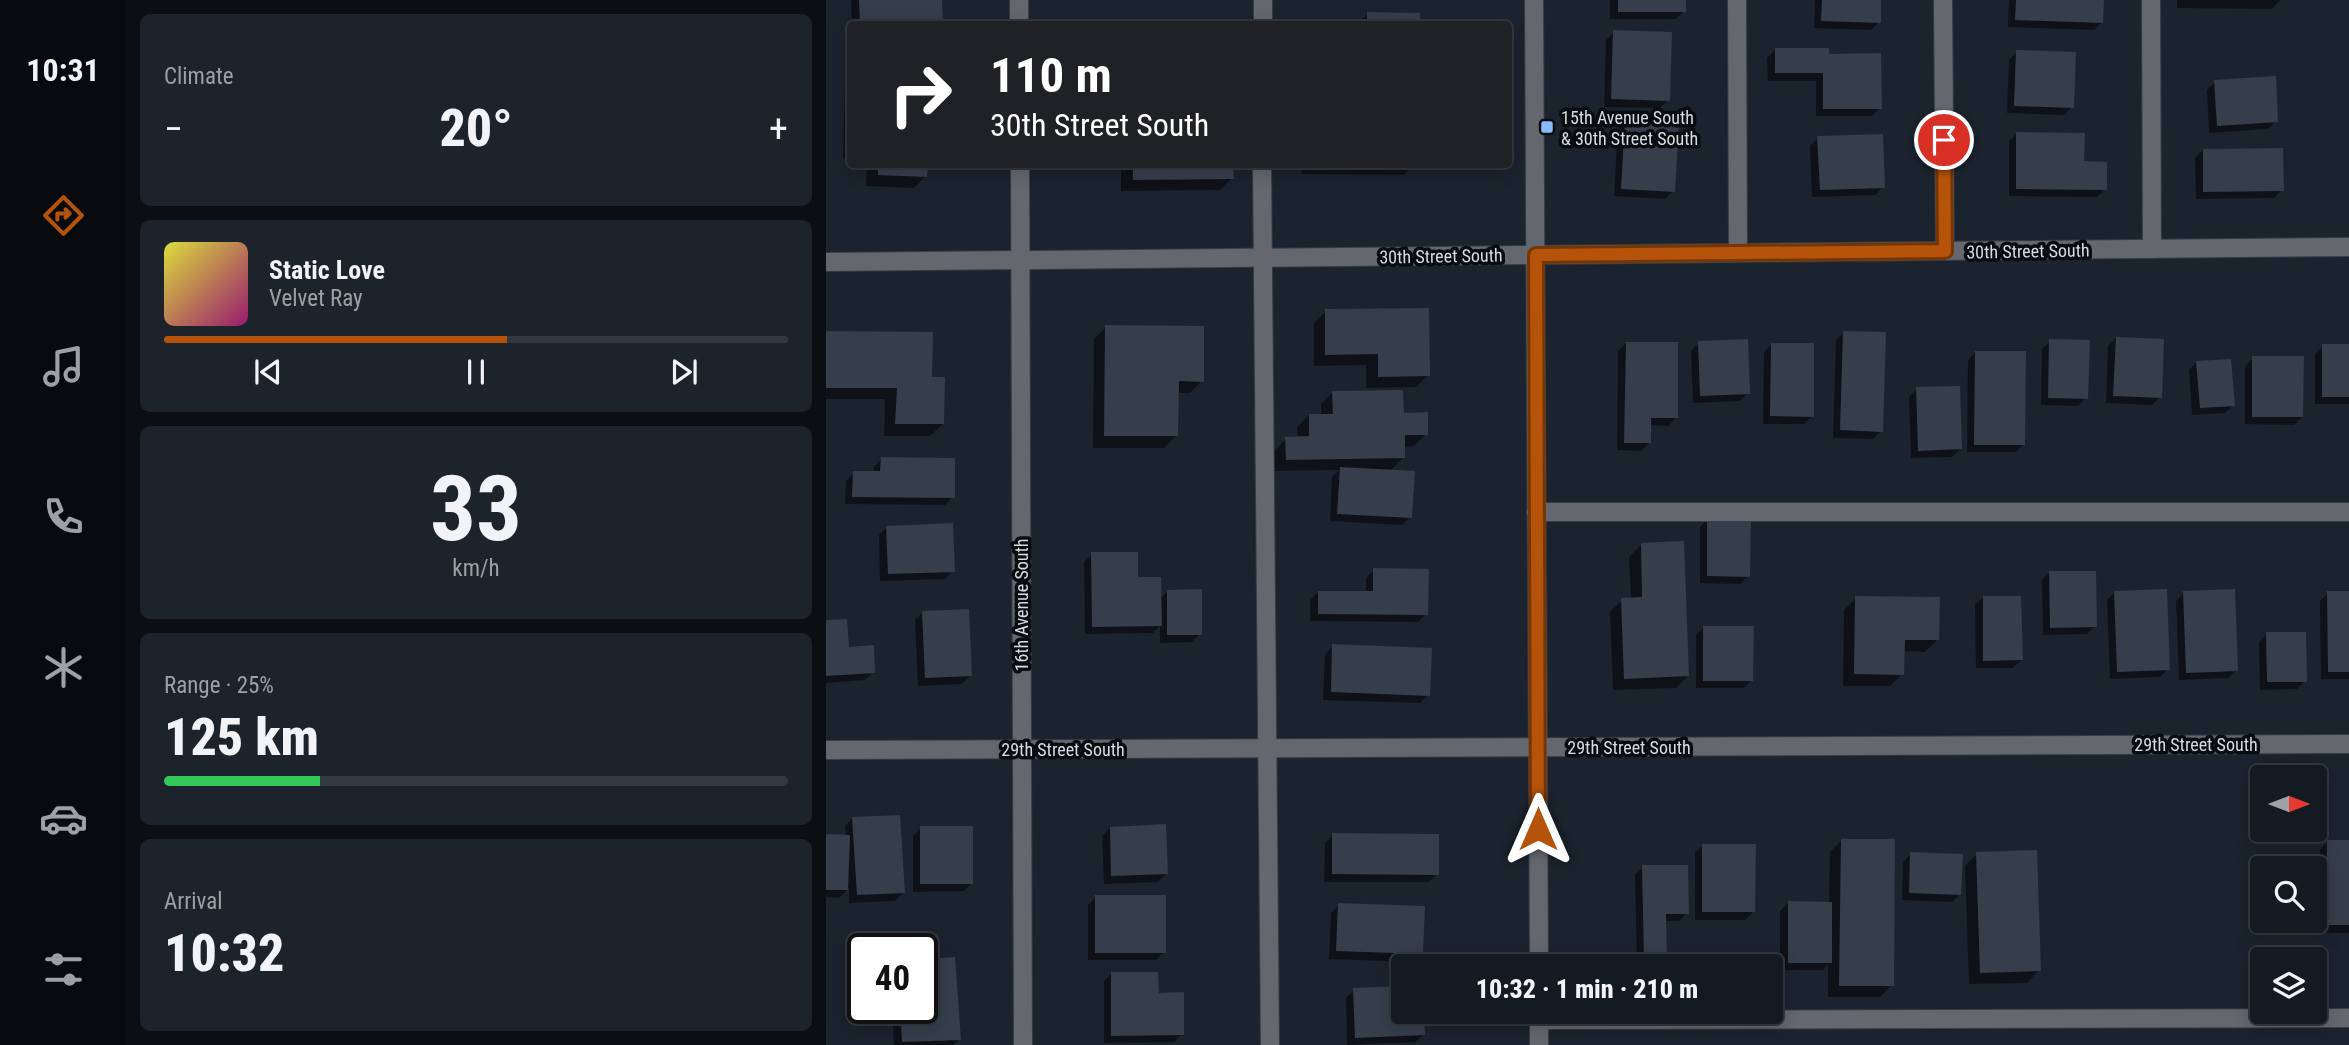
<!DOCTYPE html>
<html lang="en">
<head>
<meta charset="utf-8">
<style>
  body { margin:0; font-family:"Roboto Condensed",sans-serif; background:#1d232a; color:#f1f3f6; height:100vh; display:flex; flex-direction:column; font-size:26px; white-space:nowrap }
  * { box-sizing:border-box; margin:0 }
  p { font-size:23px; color:#9da1a5 }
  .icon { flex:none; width:38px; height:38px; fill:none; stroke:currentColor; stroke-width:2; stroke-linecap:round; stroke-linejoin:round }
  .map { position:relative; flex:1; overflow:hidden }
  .details { display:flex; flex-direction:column; gap:14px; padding:14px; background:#0b0e13; width:700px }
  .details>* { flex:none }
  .guide { position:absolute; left:21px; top:21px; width:665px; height:147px; border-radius:7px; box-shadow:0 4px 18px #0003,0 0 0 2px #333840; background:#202124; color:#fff; overflow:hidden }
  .needle { width:46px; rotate:90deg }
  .buttons { position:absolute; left:1424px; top:765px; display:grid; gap:14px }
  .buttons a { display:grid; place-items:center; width:77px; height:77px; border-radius:7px; background:#141a22; box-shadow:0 4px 18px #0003,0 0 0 2px #333840; font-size:35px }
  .speed { position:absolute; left:21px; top:933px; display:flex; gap:14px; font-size:35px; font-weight:700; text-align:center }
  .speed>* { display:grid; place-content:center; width:91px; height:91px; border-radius:50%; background:#141a22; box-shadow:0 4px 18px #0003,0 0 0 2px #333840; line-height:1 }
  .speed .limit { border:4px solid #111; border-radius:10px; background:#fff; color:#111 }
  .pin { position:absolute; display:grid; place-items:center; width:60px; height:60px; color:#fff; margin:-30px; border:4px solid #fff; border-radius:50%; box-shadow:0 2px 7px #0007 }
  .me { position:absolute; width:77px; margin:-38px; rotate:0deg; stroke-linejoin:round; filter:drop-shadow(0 0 5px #0008) }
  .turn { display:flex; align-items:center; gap:24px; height:147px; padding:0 28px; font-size:32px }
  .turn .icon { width:91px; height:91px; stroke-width:2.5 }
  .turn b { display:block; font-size:49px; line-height:60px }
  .big { font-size:52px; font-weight:800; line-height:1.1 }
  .details .widget { flex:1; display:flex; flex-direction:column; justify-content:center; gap:10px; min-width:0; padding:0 24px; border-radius:10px; background:#1d232a }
  .details .dial { align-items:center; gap:0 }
  .dial b { font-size:91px; line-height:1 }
  .song { display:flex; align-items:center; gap:21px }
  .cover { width:84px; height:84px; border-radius:10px; background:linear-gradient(135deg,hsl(60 70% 55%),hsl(320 70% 35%)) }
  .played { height:7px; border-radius:4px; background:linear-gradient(90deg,#b45309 55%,#333840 55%) }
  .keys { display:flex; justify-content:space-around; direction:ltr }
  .heat { display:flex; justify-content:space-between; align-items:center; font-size:38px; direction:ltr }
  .charge { height:10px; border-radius:5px; background:linear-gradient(90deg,#34c759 25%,#333840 0) }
  .trip { position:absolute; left:565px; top:954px; width:392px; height:70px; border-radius:7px; background:#141a22; box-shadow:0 4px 18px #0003,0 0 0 2px #333840; font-weight:800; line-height:70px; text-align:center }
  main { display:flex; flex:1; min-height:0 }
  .dock { display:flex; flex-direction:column; width:126px; justify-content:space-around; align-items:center; background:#080a0e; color:#9da1a5 }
  .dock .icon { width:49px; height:49px }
  .dock .active { color:#b45309 }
  .dock b { font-size:32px; color:#f1f3f6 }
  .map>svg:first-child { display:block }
  .shadow { fill:#0007 }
  .building { fill:#353e4a }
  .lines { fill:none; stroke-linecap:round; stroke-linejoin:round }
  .minor-casing { stroke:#353d47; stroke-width:20 }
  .minor { stroke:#64686e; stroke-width:18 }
  .route-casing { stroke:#753606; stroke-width:18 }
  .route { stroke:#b45309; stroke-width:12 }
  .poi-dot { fill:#89bafc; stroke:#090d11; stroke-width:2.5 }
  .labels { text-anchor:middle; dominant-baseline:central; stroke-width:7; stroke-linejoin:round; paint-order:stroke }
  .poi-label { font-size:18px; fill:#d6dce3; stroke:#090d11; text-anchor:start }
  .street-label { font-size:18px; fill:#d6dce3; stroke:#090d11 }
</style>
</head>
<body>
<main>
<nav class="dock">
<b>10:31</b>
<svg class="icon active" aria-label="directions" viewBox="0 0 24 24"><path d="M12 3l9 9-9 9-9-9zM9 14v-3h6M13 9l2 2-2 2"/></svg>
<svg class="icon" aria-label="music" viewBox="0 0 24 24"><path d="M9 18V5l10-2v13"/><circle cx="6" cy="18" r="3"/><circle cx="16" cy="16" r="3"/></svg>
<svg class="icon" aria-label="phone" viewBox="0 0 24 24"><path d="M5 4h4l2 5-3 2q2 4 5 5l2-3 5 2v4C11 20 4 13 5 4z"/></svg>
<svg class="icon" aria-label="climate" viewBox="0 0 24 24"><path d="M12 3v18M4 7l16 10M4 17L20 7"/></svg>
<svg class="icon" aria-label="car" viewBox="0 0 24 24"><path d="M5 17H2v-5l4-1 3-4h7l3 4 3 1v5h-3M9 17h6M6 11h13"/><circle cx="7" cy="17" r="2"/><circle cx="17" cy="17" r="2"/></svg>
<svg class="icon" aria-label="filters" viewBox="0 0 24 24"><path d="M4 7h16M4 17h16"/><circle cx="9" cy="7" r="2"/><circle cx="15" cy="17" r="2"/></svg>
</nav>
<section class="details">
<div class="widget"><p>Climate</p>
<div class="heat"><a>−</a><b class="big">20°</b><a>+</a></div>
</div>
<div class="widget">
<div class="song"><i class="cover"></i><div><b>Static Love</b><p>Velvet Ray</p></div></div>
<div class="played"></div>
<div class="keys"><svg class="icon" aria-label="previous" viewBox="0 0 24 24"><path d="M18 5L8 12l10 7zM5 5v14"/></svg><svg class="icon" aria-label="pause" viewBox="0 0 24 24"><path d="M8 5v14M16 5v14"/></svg><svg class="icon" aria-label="next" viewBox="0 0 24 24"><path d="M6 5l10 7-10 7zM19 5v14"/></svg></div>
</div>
<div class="widget dial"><b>33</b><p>km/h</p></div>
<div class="widget"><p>Range · 25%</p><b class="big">125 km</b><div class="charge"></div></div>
<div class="widget"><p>Arrival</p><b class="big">10:32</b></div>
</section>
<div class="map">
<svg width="1523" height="1045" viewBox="0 0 1523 1045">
  <rect width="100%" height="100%" fill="#1b232e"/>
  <!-- shadow -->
  <g class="shadow">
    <path d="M 25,0 L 115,0 L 116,24 L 26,24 Z"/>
    <path d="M 784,0 L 858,0 L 858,11 L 850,19 L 784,19 Z"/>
    <path d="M 989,0 L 1054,0 L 1053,22 L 1045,30 L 988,28 Z"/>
    <path d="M 1183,0 L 1276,0 L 1276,22 L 1268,30 L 1182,27 Z"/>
    <path d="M 1351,0 L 1454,0 L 1446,9 L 1351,8 Z"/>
    <path d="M 542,14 L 592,15 L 592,24 L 531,24 Z"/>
    <path d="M 788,32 L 842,100 L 834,108 L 778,107 L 780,40 Z"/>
    <path d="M 949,50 L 1001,56 L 1054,108 L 1046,116 L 990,116 L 990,81 L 942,81 L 941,58 Z"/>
    <path d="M 1191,52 L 1246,107 L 1238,115 L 1181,113 L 1183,60 Z"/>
    <path d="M 24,78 L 24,160 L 17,159 L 19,84 Z"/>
    <path d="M 1389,82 L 1450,121 L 1442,129 L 1383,133 L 1381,90 Z"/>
    <path d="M 800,119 L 847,191 L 839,199 L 788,196 L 792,127 Z"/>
    <path d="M 1191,133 L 1256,163 L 1279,189 L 1271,197 L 1183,196 L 1183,141 Z"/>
    <path d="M 992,138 L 1057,187 L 1049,195 L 986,197 L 984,146 Z"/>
    <path d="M 1377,150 L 1456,190 L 1448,198 L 1370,199 L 1369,158 Z"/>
    <path d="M 41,164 L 100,164 L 100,176 L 88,188 L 40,186 Z"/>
    <path d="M 295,164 L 405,164 L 406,178 L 394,190 L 295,191 Z"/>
    <path d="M 476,164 L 589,164 L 578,175 L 475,174 Z"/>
    <path d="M 500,311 L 602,375 L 590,387 L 540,388 L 540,365 L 488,366 L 488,323 Z"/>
    <path d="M 280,327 L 376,381 L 364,393 L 351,393 L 350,436 L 338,448 L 267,448 L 268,339 Z"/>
    <path d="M 1018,332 L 1055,431 L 1047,439 L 1007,438 L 1010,340 Z"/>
    <path d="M 0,333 L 105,379 L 117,424 L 104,436 L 58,436 L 59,399 L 0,399 Z"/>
    <path d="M 1290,338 L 1334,397 L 1326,405 L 1280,403 L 1282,346 Z"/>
    <path d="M 1224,341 L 1260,398 L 1252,406 L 1215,405 L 1216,349 Z"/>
    <path d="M 800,343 L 850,418 L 842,426 L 823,425 L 823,443 L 815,451 L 791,450 L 792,351 Z"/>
    <path d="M 873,343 L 922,393 L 914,401 L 867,403 L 865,351 Z"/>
    <path d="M 946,344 L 986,416 L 978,424 L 937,424 L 938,352 Z"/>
    <path d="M 1497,346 L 1523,346 L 1523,404 L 1489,404 L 1489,354 Z"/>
    <path d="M 1150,352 L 1198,444 L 1190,452 L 1141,452 L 1142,360 Z"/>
    <path d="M 1427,358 L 1476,417 L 1468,425 L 1419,424 L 1419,366 Z"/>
    <path d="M 1371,362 L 1407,405 L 1399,413 L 1366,415 L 1363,370 Z"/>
    <path d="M 1091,389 L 1134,449 L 1126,457 L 1085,458 L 1083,397 Z"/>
    <path d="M 507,392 L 576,414 L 600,434 L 588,446 L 577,447 L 577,458 L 563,472 L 584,517 L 576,525 L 504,521 L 506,477 L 513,470 L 448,471 L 448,451 L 460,439 L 472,438 L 471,427 L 483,415 L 495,415 L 495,404 Z"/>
    <path d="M 56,459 L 127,497 L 119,505 L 19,504 L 20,481 L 28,473 L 47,473 L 48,467 Z"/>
    <path d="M 882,519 L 922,576 L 914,584 L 874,583 L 874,527 Z"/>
    <path d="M 61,527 L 127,571 L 119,579 L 54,581 L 53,535 Z"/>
    <path d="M 815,545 L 862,676 L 850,688 L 787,690 L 784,612 L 796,600 L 805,599 L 803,557 Z"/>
    <path d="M 266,554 L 311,579 L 334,599 L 342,591 L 374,634 L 366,642 L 334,643 L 334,626 L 327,633 L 259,634 L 258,562 Z"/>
    <path d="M 548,570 L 600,614 L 592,622 L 484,621 L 484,600 L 492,592 L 540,593 L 540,578 Z"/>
    <path d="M 1224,572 L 1269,626 L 1261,634 L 1217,635 L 1216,580 Z"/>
    <path d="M 1289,592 L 1342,669 L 1334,677 L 1284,679 L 1281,600 Z"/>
    <path d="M 1523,592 L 1523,679 L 1495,679 L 1494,601 L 1502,593 Z"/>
    <path d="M 1358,593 L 1410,670 L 1402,678 L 1353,680 L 1350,601 Z"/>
    <path d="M 1157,597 L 1195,660 L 1187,668 L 1150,668 L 1149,605 Z"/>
    <path d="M 1030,598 L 1111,640 L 1099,652 L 1077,651 L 1076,674 L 1064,686 L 1017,686 L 1018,610 Z"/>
    <path d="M 97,612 L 144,676 L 136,684 L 92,686 L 89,620 Z"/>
    <path d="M 0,622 L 21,649 L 47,672 L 39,680 L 0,683 Z"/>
    <path d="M 878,627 L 926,680 L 918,688 L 870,688 L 870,635 Z"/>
    <path d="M 1441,634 L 1479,681 L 1471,689 L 1434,690 L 1433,642 Z"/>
    <path d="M 507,646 L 602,695 L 594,703 L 497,700 L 499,654 Z"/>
    <path d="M 27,818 L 77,893 L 69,901 L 23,903 L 23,888 L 13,898 L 0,897 L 0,836 L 20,836 L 19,826 Z"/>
    <path d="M 95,828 L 146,883 L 138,891 L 87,892 L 87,836 Z"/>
    <path d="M 284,828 L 340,874 L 332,882 L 278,884 L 276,836 Z"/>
    <path d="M 507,835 L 611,874 L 603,882 L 498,882 L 499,843 Z"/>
    <path d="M 1016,840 L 1066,985 L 1054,997 L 1002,997 L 1002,964 L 997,970 L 954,970 L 954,911 L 962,903 L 1003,904 L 1004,852 Z"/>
    <path d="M 1502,842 L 1523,842 L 1523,933 L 1493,933 L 1494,850 Z"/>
    <path d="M 877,845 L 927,912 L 919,920 L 869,920 L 869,853 Z"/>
    <path d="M 1085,854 L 1134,894 L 1126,902 L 1076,900 L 1077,862 Z"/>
    <path d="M 1151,854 L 1213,970 L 1201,983 L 1143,984 L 1139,866 Z"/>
    <path d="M 817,867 L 861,913 L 853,921 L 838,921 L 839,963 L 836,966 L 811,966 L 809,875 Z"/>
    <path d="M 270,897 L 338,952 L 330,960 L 262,960 L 262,905 Z"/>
    <path d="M 513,905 L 595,954 L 587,962 L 503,959 L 505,913 Z"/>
    <path d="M 286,973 L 331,995 L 356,1034 L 348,1042 L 278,1043 L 278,981 Z"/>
    <path d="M 528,990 L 578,1012 L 597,1012 L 598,1034 L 590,1042 L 521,1045 L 520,998 Z"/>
    <path d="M 66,1008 L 96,1008 L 133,1039 L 127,1045 L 68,1045 Z"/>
  </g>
  <!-- building -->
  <g class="building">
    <path d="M 33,0 L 116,0 L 117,24 L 34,24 Z"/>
    <rect x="792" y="0" width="68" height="12"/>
    <path d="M 996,0 L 1055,0 L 1055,23 L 995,21 Z"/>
    <path d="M 1190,0 L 1278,0 L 1277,23 L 1189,20 Z"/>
    <path d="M 541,12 L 594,13 L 594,24 L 541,24 Z"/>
    <path d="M 787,30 L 846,32 L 844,101 L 785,99 Z"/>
    <path d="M 949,48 L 1003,48 L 1003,54 L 1055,53 L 1056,109 L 997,109 L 997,73 L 949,73 Z"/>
    <path d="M 1190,50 L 1250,52 L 1248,108 L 1188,106 Z"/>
    <path d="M 1450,76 L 1452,122 L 1391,126 L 1388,80 Z"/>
    <path d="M 799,118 L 853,121 L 849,192 L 795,189 Z"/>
    <path d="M 1190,132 L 1259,133 L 1258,161 L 1281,162 L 1281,190 L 1190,189 Z"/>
    <path d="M 1057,134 L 1059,188 L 994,190 L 991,136 Z"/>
    <path d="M 1457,148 L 1458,191 L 1377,192 L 1377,149 Z"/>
    <path d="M 52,164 L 102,164 L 101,177 L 52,175 Z"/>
    <path d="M 307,164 L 407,164 L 408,179 L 307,180 Z"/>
    <path d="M 603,308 L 604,376 L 552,377 L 552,354 L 499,355 L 499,309 Z"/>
    <path d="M 279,325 L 378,326 L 378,382 L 353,381 L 352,436 L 278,436 Z"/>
    <path d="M 0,331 L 107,332 L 106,377 L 119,377 L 118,424 L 69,424 L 71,388 L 0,388 Z"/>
    <path d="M 1017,331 L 1060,332 L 1057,432 L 1014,430 Z"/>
    <path d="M 1290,337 L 1338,339 L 1336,398 L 1287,396 Z"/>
    <path d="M 922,339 L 924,394 L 874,396 L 872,341 Z"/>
    <path d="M 1223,339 L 1264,340 L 1262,399 L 1222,398 Z"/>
    <path d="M 800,342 L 852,342 L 852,418 L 825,418 L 825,443 L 798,443 Z"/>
    <path d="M 945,343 L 988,343 L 988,417 L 944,416 Z"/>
    <rect x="1496" y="344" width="27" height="53"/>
    <path d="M 1149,351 L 1200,351 L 1199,445 L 1148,445 Z"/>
    <path d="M 1426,356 L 1478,356 L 1477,417 L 1426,417 Z"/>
    <path d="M 1405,359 L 1409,406 L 1374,408 L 1370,361 Z"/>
    <path d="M 1134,386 L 1136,449 L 1092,451 L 1090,387 Z"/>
    <path d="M 577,390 L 578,413 L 602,412 L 602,435 L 579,435 L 579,458 L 460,460 L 459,437 L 483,436 L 483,414 L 507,414 L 506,391 Z"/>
    <path d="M 55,457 L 129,458 L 129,498 L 26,497 L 27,471 L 54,471 Z"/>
    <path d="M 514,467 L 589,471 L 586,518 L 511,514 Z"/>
    <path d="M 881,517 L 925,517 L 924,577 L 881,576 Z"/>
    <path d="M 127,523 L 129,572 L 62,574 L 60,526 Z"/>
    <path d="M 858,541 L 863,676 L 798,679 L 795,598 L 816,597 L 815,543 Z"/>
    <path d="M 265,552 L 312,552 L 312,577 L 335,577 L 336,626 L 266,627 Z"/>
    <path d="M 547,568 L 603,569 L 602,615 L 492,614 L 492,591 L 547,591 Z"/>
    <path d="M 1223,571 L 1270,571 L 1271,627 L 1224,628 Z"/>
    <path d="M 376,589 L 376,635 L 341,635 L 341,590 Z"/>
    <path d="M 1341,589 L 1344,670 L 1291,672 L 1288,591 Z"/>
    <path d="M 1409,589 L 1412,671 L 1360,673 L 1357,591 Z"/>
    <path d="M 1501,591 L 1523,591 L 1523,672 L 1502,672 Z"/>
    <path d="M 1029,596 L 1114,597 L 1113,640 L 1079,640 L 1078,675 L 1028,674 Z"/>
    <path d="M 1157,596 L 1195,596 L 1197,660 L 1157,661 Z"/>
    <path d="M 143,609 L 146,676 L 99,678 L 96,611 Z"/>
    <path d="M 21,619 L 23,647 L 48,645 L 49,673 L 0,676 L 0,620 Z"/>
    <path d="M 877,626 L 928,626 L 927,681 L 877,681 Z"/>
    <path d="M 1440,632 L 1480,632 L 1481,682 L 1441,682 Z"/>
    <path d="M 506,644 L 606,648 L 604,696 L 505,692 Z"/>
    <path d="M 74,815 L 79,893 L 31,895 L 26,817 Z"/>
    <path d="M 340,824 L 342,874 L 285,876 L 284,827 Z"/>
    <rect x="94" y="826" width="53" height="58"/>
    <path d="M 506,833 L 613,834 L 613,875 L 506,874 Z"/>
    <path d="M 0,834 L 24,835 L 22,890 L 0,890 Z"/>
    <path d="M 1015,839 L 1069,839 L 1068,986 L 1013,986 Z"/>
    <path d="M 1501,840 L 1523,840 L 1523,925 L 1500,925 Z"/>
    <path d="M 876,844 L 930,844 L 929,912 L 876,912 Z"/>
    <path d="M 1211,850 L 1215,971 L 1154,973 L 1150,852 Z"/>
    <path d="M 1084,852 L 1137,854 L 1135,895 L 1083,893 Z"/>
    <path d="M 816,865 L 862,865 L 863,914 L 840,914 L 841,963 L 818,963 Z"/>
    <rect x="269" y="895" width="71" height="58"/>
    <path d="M 962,901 L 1006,902 L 1006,963 L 962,963 Z"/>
    <path d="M 512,903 L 599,906 L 597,954 L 510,951 Z"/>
    <path d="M 129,957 L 135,1040 L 76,1042 L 74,1008 L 96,1008 L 96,959 Z"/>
    <path d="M 285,972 L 332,972 L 333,993 L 358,992 L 358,1035 L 285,1036 Z"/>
    <path d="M 578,986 L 578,1012 L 598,1012 L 599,1035 L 529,1038 L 527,988 Z"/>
  </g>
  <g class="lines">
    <!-- minor casing -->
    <g class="minor-casing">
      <g id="minor">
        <path d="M 193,0 L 193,24"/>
        <path d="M 708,0 L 713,966"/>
        <path d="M 911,0 L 912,253"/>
        <path d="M 1117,0 L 1119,251"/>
        <path d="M 1325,0 L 1326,249"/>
        <path d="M 437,24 L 437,0"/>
        <path d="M 194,164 L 197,1045"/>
        <path d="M 436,164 L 444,1045"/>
        <path d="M 0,262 L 1523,247"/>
        <path d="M 710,512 L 1523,512"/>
        <path d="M 0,750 L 1523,744"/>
        <path d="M 713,1012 L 713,1045"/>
        <path d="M 713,1020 L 1523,1018"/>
      </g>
    </g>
    <!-- minor -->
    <use href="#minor" class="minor"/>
  </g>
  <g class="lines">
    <!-- route casing -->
    <g class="route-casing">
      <path id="route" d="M 712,829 L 710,255 L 1119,251 L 1118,140"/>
    </g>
    <!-- route -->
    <use href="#route" class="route"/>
  </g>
  <!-- markers -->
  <rect class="poi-dot" x="714" y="120" width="14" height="14" rx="3.5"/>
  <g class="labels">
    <!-- poi labels -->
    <g class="poi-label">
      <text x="735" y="117">15th Avenue South<tspan x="735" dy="21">&amp; 30th Street South</tspan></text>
    </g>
    <!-- street labels -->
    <g class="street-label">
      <text transform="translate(1202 251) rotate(-1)">30th Street South</text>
      <text transform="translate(615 256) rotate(-1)">30th Street South</text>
      <text transform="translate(195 605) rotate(-90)">16th Avenue South</text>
      <text x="1370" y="744">29th Street South</text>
      <text x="803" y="747">29th Street South</text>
      <text x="237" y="749">29th Street South</text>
    </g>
  </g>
</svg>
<div class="buttons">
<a><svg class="needle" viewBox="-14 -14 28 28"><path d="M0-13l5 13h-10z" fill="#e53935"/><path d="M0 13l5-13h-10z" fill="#9da1a5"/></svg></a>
<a><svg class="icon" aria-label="search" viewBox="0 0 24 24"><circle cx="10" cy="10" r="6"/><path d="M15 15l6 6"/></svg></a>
<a><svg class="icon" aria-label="layers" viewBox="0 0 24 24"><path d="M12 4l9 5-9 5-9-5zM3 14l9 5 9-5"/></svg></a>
</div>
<div class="speed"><div class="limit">40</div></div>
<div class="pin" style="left:1118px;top:140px;background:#d93025"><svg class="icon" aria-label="arrive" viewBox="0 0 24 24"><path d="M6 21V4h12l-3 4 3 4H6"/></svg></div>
<svg class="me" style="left:712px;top:829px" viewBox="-20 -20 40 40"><path d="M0-17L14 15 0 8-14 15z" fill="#b45309" stroke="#fff" stroke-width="4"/></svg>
<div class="trip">10:32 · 1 min · 210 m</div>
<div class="guide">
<div class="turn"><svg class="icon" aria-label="right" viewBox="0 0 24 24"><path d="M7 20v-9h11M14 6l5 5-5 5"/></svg><div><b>110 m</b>30th Street South</div></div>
</div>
</div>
</main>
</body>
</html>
